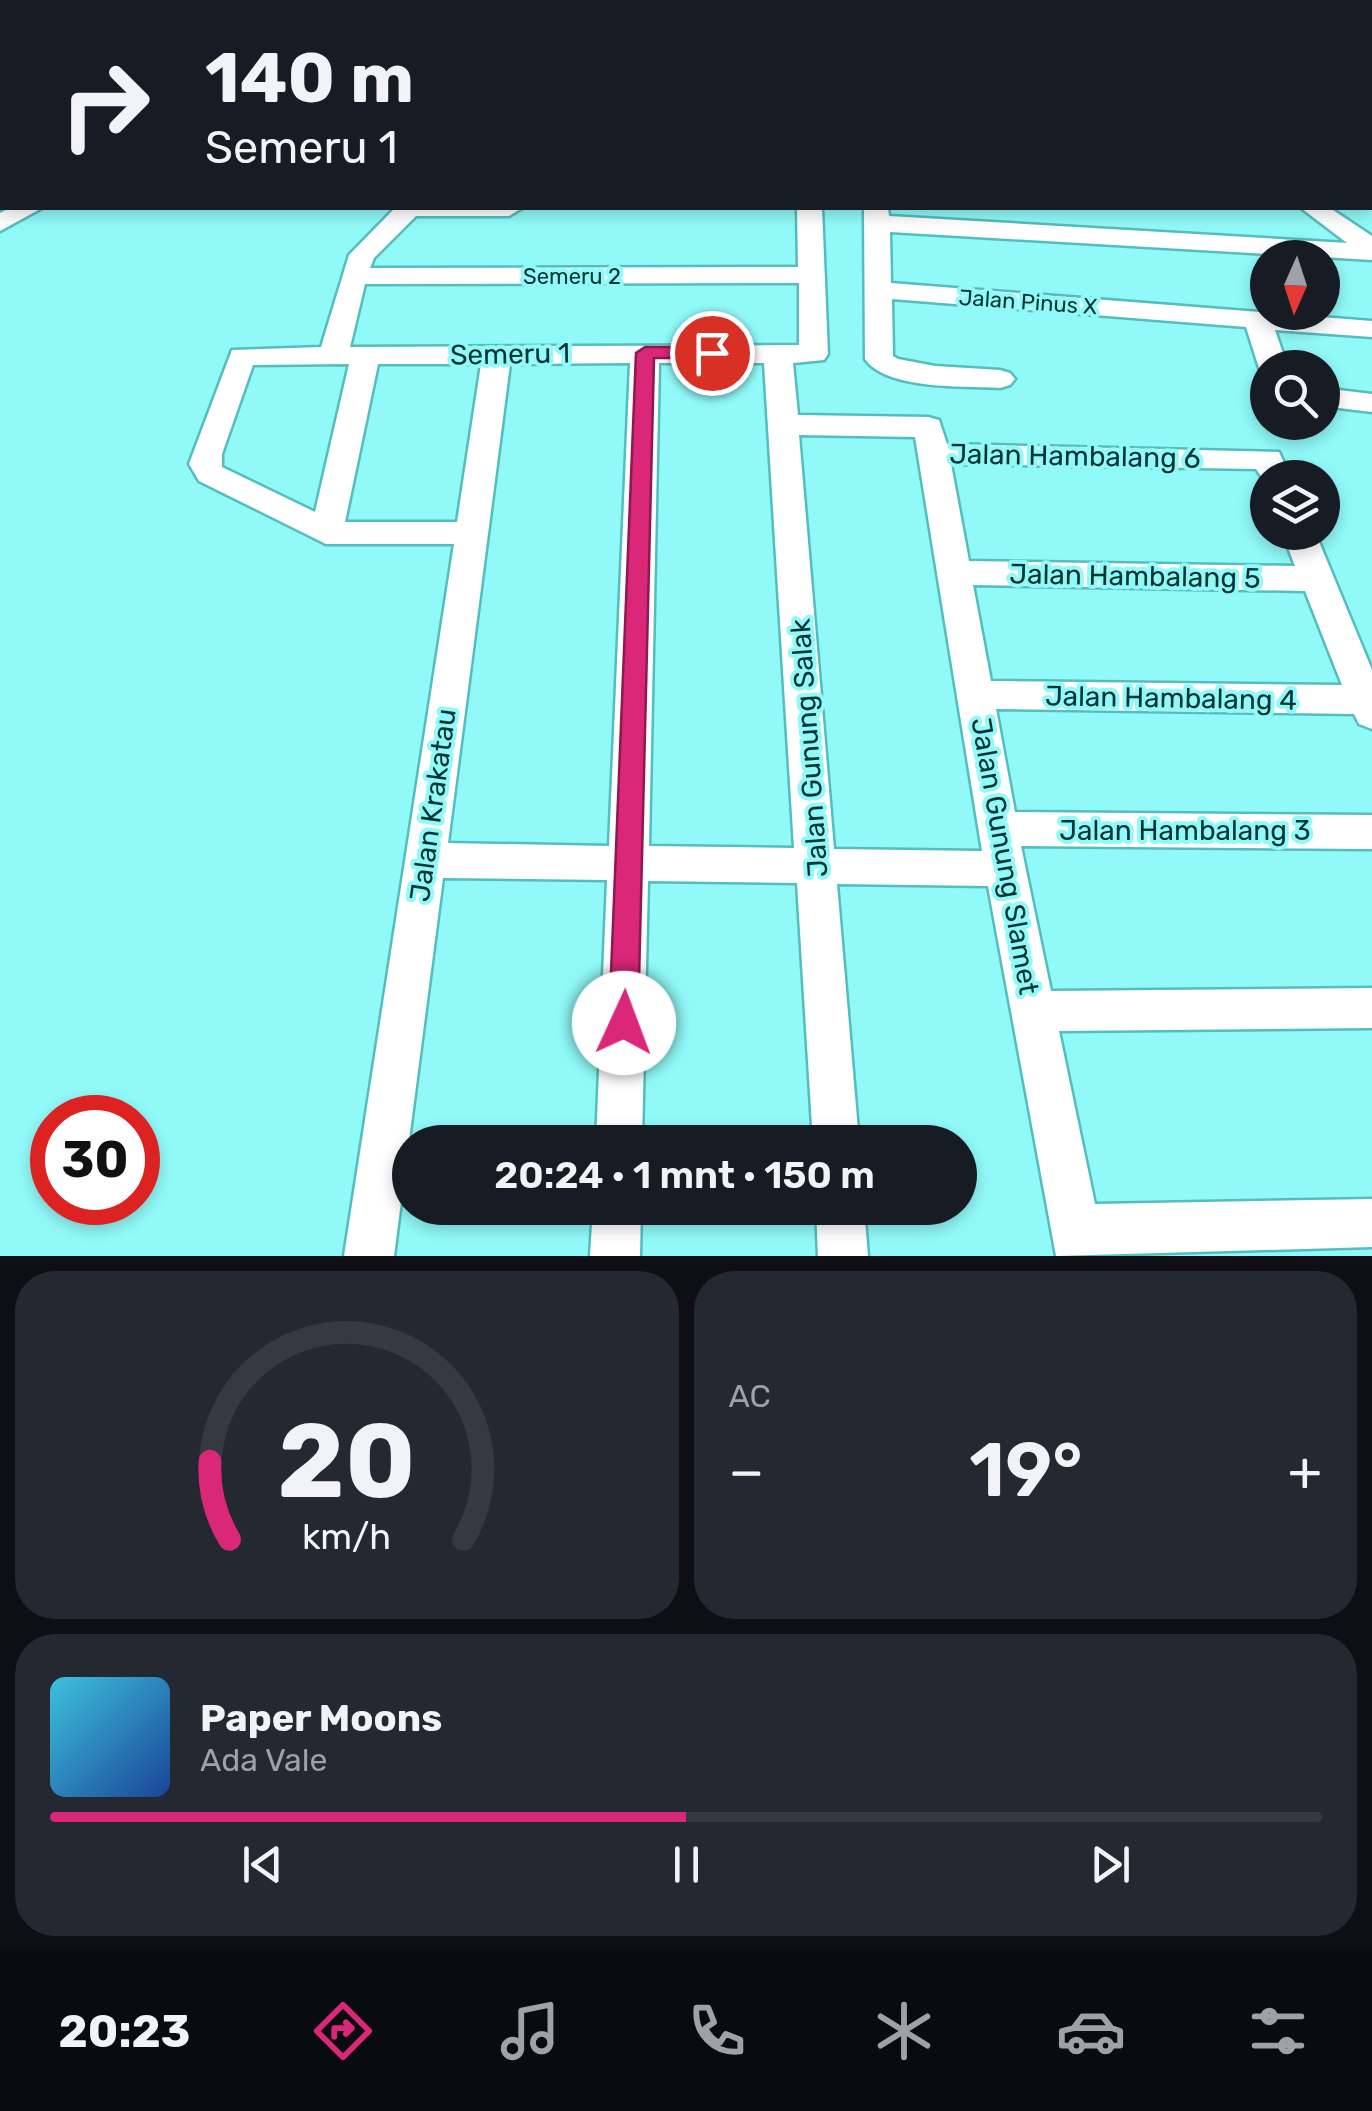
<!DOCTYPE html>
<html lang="id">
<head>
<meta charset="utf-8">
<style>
  body { margin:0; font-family:Rubik,sans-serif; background:#242831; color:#f1f3f6; height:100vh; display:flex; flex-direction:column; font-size:38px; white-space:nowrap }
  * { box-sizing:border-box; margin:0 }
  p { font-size:32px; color:#9ea1a6 }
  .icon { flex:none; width:55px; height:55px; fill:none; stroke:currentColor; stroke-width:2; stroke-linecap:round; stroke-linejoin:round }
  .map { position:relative; height:1256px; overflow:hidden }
  .panel { display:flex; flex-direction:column; gap:15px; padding:15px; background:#0d0f14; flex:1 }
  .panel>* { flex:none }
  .banner { position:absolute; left:0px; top:0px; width:1372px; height:210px; box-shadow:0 5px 15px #0003; background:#171b24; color:#f1f3f6; overflow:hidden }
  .needle { width:65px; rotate:183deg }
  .controls { position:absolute; left:1250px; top:240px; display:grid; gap:20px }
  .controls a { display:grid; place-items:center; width:90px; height:90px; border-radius:50%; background:#171b24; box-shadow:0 5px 15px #0003; font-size:50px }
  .speed { position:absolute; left:30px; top:1095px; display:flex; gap:20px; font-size:50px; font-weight:700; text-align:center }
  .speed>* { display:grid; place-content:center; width:130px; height:130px; border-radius:50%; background:#171b24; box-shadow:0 5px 15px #0003; line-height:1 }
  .speed .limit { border:15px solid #d22; background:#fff; color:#111 }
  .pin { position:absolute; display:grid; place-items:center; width:85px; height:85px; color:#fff; margin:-42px; border:5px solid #fff; border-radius:50%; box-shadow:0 2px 10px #0007 }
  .me { position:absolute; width:110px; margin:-55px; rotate:2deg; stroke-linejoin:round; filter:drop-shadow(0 0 8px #0008) }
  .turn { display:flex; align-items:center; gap:35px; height:210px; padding:0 40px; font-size:45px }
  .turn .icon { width:130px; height:130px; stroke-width:2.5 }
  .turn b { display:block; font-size:70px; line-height:85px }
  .big { font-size:75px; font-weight:600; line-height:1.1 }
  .panel .widget { flex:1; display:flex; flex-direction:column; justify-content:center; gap:15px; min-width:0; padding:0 35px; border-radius:40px; background:#242831 }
  .panel .dial { align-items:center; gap:0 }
  .dial svg { height:260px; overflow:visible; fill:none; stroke:#363941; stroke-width:7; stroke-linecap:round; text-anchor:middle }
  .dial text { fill:#f1f3f6; stroke:none }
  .song { display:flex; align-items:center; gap:30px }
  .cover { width:120px; height:120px; border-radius:15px; background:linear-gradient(135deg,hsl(190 70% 55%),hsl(220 70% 35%)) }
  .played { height:10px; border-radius:5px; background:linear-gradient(90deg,#db2777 50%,#363941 50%) }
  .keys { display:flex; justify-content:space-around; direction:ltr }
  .heat { display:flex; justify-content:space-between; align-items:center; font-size:55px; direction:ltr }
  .panel .tiles { flex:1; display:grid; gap:15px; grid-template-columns:1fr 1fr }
  .widget:last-child { grid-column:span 2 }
  .trip { position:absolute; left:392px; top:1125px; width:585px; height:100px; border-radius:50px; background:#171b24; box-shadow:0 5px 15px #0003; font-weight:600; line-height:100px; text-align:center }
  .tab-bar { display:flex; height:160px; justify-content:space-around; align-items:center; background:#090b0e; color:#9ea1a6 }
  .tab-bar .icon { width:70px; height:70px }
  .tab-bar .current { color:#db2777 }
  .tab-bar b { font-size:45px; color:#f1f3f6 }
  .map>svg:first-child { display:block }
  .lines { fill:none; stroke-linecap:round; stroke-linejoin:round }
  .stream { fill:#598fc0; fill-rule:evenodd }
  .street-casing { stroke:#53bebd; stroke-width:5 }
  .street { fill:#fff; fill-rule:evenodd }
  .shaded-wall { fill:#258a8a }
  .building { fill:#35c5c5; stroke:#258a8a; stroke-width:2.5 }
  .route { fill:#db2777; stroke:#8e194d; stroke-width:2.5 }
  .labels { text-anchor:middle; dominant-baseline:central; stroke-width:8; stroke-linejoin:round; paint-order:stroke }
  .far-street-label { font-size:22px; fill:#023433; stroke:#91faf9 }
  .street-label { font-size:28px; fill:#023433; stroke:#91faf9 }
</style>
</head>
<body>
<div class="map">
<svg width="1372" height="1256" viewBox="0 0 1372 1256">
  <rect width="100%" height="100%" fill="#91faf9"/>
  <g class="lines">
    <!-- stream -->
    <g class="stream">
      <path d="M 1129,0 L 1151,0 L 1154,2 L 1135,2 Z"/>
      <rect x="0" y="19" width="2" height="4"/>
      <rect x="1370" y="40" width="2" height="6"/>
    </g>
    <!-- street casing -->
    <g class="street-casing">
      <g id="street">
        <rect x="292" y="0" width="20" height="2"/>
        <rect x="863" y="0" width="20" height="2"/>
        <path d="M 969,0 L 989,0 L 990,2 L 970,2 Z"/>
        <path d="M 1028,0 L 1050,0 L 1051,2 L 1029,2 Z"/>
        <path d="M 1078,0 L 1115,0 L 1116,2 L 1079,2 Z"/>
        <rect x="1311" y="0" width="20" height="2"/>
        <rect x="0" y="21" width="2" height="13"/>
        <rect x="1370" y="23" width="2" height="13"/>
        <path d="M 1370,55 L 1372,56 L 1372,71 L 1370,70 Z"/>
        <rect x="1370" y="146" width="2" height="15"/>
        <path d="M 10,208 L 42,208 L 0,231 L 0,213 Z"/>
        <path d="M 395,208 L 522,208 L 509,216 L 416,216 L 374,258 L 370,268 L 798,267 L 797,208 L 822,208 L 828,354 L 824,360 L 793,363 L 798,415 L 928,417 L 939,420 L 947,444 L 1279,452 L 1291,478 L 1268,478 L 1268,486 L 1256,469 L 951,464 L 969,561 L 1295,566 L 1282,532 L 1315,532 L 1372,670 L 1372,729 L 1359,724 L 1354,714 L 996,709 L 1015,812 L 1372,815 L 1372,849 L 1021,846 L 1051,991 L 1372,988 L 1372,1028 L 1059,1031 L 1095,1204 L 1372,1199 L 1372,1247 L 1056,1256 L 988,886 L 837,884 L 859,1142 L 813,1142 L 797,883 L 648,881 L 642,1142 L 596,1142 L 607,880 L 443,878 L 394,1256 L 344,1256 L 454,544 L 326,544 L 199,481 L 189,464 L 232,350 L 321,347 L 349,255 ZM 799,283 L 799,345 L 350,347 L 365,284 ZM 630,363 L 609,846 L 448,843 L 510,364 ZM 659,363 L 764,363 L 794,848 L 649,846 ZM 349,364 L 315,512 L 222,467 L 222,454 L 253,365 ZM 378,364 L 481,364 L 457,522 L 345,522 ZM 799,435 L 915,437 L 982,851 L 834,849 ZM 973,585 L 1305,591 L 1342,685 L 991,681 Z"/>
        <path d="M 864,208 L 888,208 L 889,216 L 1347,243 L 1301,208 L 1330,208 L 1372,236 L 1372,260 L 890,232 L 891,283 L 1372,321 L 1372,337 L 1275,330 L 1288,368 L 1268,368 L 1268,375 L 1259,368 L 1246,327 L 892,299 L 893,356 L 898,359 L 935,366 L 1000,370 L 1010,373 L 1015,379 L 1010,385 L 1000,388 C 965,386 886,390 865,359 Z"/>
        <path d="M 1322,388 L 1372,394 L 1372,412 L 1322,406 Z"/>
        <path d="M 593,1208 L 641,1208 L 640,1256 L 590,1256 Z"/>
        <path d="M 816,1208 L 864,1208 L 868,1256 L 818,1256 Z"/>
      </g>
    </g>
    <!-- street -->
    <use href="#street" class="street"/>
  </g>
  <!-- shaded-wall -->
  <path class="shaded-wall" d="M 258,0 L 284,0 L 280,2 L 254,2 Z"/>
  <!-- building -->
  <g class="building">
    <path d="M 48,0 L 64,0 L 63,2 L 47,2 Z"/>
    <path d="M 64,0 L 98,0 L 98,2 L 63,2 Z"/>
    <path d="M 152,0 L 200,0 L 196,2 L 148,2 Z"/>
    <path d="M 208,0 L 258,0 L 254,2 L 204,2 Z"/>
  </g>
  <!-- route -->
  <path class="route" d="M 645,347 L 712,347 L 721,353 L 712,358 L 654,358 L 638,1023 L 634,1033 L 624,1037 L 614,1033 L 609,1023 L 636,353 Z"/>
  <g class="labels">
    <!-- far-street labels -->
    <g class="far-street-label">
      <text x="572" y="276">Semeru 2</text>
      <text transform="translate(1028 302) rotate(4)">Jalan Pinus X</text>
    </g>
    <!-- street labels -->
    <g class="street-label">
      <text transform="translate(510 354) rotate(-1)">Semeru 1</text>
      <text transform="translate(1075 456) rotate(1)">Jalan Hambalang 6</text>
      <text transform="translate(1135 576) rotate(1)">Jalan Hambalang 5</text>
      <text transform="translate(1171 698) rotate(1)">Jalan Hambalang 4</text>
      <text transform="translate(809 748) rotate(-94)">Jalan Gunung Salak</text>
      <text transform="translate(433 805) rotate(-82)">Jalan Krakatau</text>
      <text x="1185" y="830">Jalan Hambalang 3</text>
      <text transform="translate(1005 856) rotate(80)">Jalan Gunung Slamet</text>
    </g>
  </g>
</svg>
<div class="controls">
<a><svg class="needle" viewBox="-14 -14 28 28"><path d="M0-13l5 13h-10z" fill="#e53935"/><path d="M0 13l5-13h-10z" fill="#9ea1a6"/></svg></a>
<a><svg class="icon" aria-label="search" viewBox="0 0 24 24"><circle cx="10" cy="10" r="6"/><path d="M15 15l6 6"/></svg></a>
<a><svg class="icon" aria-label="layers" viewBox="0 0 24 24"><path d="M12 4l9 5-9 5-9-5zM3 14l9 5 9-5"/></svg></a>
</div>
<div class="speed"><div class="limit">30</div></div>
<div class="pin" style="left:712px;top:353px;background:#d93025"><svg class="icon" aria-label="arrive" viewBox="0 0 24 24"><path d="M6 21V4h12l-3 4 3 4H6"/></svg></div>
<svg class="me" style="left:624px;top:1023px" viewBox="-20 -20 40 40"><circle r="19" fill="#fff"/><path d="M0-13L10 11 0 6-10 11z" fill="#db2777"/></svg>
<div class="trip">20:24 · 1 mnt · 150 m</div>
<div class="banner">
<div class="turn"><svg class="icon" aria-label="right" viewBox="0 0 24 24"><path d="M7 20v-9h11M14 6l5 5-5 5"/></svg><div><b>140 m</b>Semeru 1</div></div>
</div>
</div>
<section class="panel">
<div class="tiles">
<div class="widget dial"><svg viewBox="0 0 100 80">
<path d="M14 69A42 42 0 1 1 86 69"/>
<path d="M14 69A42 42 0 0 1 8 45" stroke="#db2777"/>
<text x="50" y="56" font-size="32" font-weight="700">20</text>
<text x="50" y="72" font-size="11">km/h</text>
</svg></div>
<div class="widget"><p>AC</p>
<div class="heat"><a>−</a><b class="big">19°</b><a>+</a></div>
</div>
<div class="widget">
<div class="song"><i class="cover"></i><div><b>Paper Moons</b><p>Ada Vale</p></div></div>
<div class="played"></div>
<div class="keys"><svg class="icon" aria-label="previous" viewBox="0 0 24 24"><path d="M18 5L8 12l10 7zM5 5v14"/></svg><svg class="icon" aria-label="pause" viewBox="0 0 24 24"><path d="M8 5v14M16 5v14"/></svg><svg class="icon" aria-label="next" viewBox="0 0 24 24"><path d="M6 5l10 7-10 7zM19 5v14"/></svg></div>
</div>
</div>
</section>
<nav class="tab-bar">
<b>20:23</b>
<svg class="icon current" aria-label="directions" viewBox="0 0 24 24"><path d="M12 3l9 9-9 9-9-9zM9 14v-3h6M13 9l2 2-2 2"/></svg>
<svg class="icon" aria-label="music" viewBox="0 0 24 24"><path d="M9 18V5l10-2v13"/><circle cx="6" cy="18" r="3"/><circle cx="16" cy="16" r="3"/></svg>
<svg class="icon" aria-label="phone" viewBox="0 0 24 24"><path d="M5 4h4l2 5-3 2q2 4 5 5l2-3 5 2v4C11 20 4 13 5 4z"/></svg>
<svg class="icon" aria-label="climate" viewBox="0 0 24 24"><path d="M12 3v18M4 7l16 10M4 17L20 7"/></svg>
<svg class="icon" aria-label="car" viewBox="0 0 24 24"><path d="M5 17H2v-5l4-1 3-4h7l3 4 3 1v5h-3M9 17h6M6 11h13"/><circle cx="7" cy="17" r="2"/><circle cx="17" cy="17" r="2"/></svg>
<svg class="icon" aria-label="filters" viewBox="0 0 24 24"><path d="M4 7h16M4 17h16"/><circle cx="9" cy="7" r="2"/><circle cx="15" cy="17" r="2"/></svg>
</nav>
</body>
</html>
